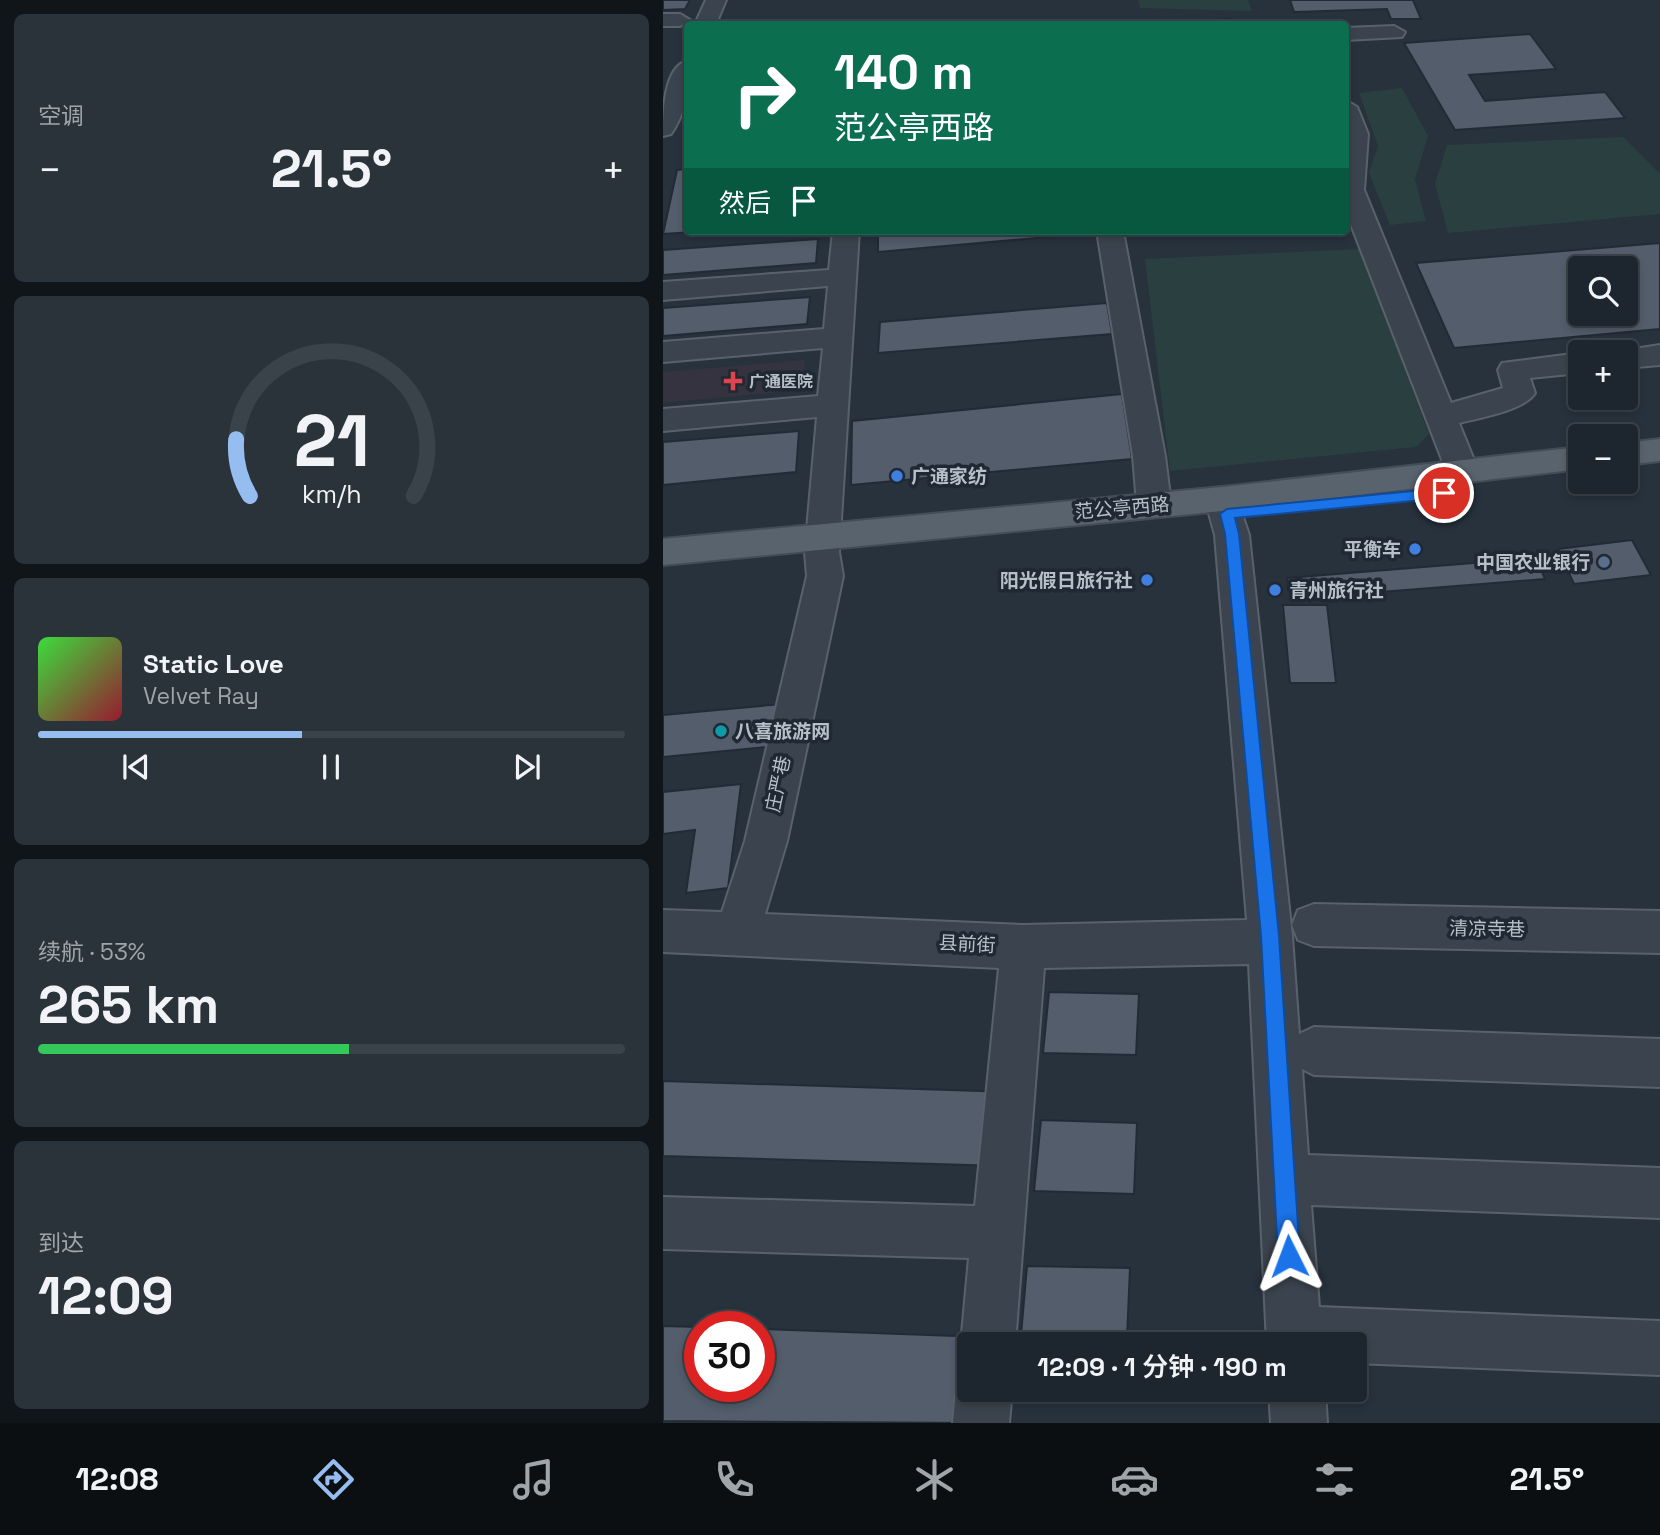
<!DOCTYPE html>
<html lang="zh">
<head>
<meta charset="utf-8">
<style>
  body { margin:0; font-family:"Space Grotesk","Noto Sans SC",sans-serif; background:#2a323a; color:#f1f3f6; height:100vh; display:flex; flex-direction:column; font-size:26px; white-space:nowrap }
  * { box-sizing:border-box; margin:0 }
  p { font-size:23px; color:#a0a5aa }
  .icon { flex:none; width:38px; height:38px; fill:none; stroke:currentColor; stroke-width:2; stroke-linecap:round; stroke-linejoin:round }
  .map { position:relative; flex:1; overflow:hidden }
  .details { display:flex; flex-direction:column; gap:14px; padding:14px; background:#101519; width:663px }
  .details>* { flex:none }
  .banner { position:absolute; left:21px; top:21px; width:665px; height:214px; border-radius:7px; box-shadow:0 4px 10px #0003,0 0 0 2px #3b434a; background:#0b6e4f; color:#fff; overflow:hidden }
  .controls { position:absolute; left:905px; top:256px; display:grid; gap:14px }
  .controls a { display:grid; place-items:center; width:70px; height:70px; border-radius:7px; background:#1d262e; box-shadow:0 4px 10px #0003,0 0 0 2px #3b434a; font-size:35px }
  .speed { position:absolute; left:21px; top:1311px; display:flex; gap:14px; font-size:35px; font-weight:700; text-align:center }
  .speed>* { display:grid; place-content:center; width:91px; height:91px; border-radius:50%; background:#1d262e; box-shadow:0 4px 10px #0003,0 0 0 2px #3b434a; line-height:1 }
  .speed .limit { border:10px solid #d22; background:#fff; color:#111 }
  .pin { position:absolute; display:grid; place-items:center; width:60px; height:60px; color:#fff; margin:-30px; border:4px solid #fff; border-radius:50%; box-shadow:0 2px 7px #0007 }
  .me { position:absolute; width:77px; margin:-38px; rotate:357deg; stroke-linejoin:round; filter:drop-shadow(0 0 5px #0008) }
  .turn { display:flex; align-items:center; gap:24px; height:147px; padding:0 35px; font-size:32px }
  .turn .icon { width:91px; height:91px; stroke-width:2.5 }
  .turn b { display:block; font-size:49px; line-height:60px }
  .then { display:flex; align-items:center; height:66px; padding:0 35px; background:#0003; gap:14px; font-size:26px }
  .big { font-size:52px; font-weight:600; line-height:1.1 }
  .details .tile { flex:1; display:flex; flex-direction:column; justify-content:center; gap:10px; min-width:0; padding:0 24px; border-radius:10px; background:#2a323a }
  .details .dial { align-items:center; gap:0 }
  .dial svg { height:182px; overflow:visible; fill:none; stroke:#3b434a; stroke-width:7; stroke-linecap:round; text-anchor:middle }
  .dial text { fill:#f1f3f6; stroke:none }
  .song { display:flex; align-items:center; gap:21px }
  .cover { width:84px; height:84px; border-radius:10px; background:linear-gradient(135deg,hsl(120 70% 55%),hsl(350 70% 35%)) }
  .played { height:7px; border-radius:4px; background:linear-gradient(90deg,#96bdef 45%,#3b434a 45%) }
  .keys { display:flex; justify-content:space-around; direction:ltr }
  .heat { display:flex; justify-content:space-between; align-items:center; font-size:38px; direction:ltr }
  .charge { height:10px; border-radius:5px; background:linear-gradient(90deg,#34c759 53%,#3b434a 0) }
  .trip { position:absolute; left:294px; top:1332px; width:410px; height:70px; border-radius:7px; background:#1d262e; box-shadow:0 4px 10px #0003,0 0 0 2px #3b434a; font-weight:600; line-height:70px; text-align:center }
  .tab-bar { display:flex; height:112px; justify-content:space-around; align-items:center; background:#0c0f12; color:#a0a5aa }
  .tab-bar .icon { width:49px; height:49px }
  .tab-bar .active { color:#96bdef }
  .tab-bar b { font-size:32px; color:#f1f3f6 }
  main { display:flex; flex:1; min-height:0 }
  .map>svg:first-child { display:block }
  .medical { fill:#34333f }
  .green { fill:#2a3f3f }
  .building { fill:#535d6b; stroke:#222b35; stroke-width:2; fill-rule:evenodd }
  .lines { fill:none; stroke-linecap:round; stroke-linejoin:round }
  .minor-casing { stroke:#59626b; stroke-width:4 }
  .major-casing { stroke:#444d57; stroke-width:4 }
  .minor { fill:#3b444e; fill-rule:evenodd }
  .major { fill:#59636d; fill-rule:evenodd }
  .route { fill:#1a73e8; stroke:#114b97; stroke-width:2 }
  .health-dot { fill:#e0444e; stroke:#202933; stroke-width:2.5 }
  .shop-dot { fill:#3f7fe0; stroke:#202933; stroke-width:2.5 }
  .service-dot { fill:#5c6f8a; stroke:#202933; stroke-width:2.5 }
  .culture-dot { fill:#0f9aa8; stroke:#202933; stroke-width:2.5 }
  .labels { text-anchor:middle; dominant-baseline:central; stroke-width:7; stroke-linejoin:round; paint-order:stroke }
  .far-poi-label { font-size:16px; font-weight:bold; fill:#b7bfc8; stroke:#202933; text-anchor:start }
  .poi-label { font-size:19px; font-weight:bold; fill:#b7bfc8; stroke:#202933; text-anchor:start }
  .street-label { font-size:19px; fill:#b7bfc8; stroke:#202933 }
</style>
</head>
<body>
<main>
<section class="details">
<div class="tile"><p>空调</p>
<div class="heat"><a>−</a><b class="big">21.5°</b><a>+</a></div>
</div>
<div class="tile dial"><svg viewBox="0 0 100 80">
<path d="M14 69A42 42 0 1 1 86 69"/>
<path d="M14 69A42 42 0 0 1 8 44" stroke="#96bdef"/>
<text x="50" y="56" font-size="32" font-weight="700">21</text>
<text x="50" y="72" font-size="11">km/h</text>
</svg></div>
<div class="tile">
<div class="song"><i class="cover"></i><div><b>Static Love</b><p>Velvet Ray</p></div></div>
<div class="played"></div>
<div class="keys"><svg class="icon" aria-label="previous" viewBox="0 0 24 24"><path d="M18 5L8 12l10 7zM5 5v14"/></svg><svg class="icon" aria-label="pause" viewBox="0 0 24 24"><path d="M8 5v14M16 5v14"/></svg><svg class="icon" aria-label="next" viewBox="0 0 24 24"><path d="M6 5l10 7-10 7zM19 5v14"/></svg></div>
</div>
<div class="tile"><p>续航 · 53%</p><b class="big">265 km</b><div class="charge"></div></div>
<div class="tile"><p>到达</p><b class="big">12:09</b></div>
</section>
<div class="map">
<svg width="997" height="1423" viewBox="0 0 997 1423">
  <rect width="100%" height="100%" fill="#27323d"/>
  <!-- medical -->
  <path class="medical" d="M 142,360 L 139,390 L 0,403 L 0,372 Z"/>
  <!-- green -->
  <g class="green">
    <path d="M 475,0 L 585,0 L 589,11 L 477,8 Z"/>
    <path d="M 739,88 L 765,136 L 752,179 L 763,221 L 727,225 L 706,173 L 715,146 L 696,93 Z"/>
    <path d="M 960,137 L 997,174 L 997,214 L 785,233 L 772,184 L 784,145 Z"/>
    <path d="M 697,249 L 766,434 L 753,447 L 507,471 L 482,259 Z"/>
  </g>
  <!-- building -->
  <g class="building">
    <path d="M 0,0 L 27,0 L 22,9 L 0,10 Z"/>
    <path d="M 627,0 L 750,0 L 758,19 L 728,19 L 724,9 L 631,12 Z"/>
    <path d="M 568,19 L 570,24 L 503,23 Z"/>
    <path d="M 867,34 L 893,69 L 806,75 L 822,101 L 942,92 L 962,118 L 792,130 L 741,43 Z"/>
    <path d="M 24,169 L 24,231 L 30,232 L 0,234 L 14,170 Z"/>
    <path d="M 215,231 L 429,231 L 430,233 L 215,252 Z"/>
    <path d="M 155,239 L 153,263 L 0,275 L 0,250 Z"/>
    <path d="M 997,243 L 997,329 L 791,348 L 753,263 ZM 917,268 L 962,268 L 962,313 L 917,313 Z"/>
    <path d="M 147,297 L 144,324 L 0,336 L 0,308 Z"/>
    <path d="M 444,303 L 449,334 L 215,353 L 217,322 Z"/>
    <path d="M 459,394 L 469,459 L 188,485 L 189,421 Z"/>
    <path d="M 136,431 L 133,472 L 0,485 L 0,442 Z"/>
    <path d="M 969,540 L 988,575 L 911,584 L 895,549 Z"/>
    <path d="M 873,558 L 882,579 L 629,599 L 624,578 Z"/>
    <path d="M 620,605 L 664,605 L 673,683 L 627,683 Z"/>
    <path d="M 119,704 L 114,746 L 0,757 L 0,715 Z"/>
    <path d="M 78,784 L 65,888 L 23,893 L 32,830 L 0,834 L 0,792 Z"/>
    <path d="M 386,992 L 476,994 L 473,1055 L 380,1053 Z"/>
    <path d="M 0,1081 L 349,1092 L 341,1166 L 0,1156 Z"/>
    <path d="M 378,1120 L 474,1123 L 471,1194 L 371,1191 Z"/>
    <path d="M 364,1266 L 467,1268 L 464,1338 L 358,1335 Z"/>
    <path d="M 0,1326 L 37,1327 L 37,1386 L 96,1386 L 96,1329 L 321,1337 L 320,1344 L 306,1344 L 306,1390 L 315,1390 L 311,1423 L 0,1421 Z"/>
  </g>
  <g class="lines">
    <!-- minor casing -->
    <g class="minor-casing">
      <g id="minor">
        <path d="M 43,0 L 63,0 L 53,24 L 32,24 Z"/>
        <path d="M 0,14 L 17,14 L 27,20 L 17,26 L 0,26 Z"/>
        <path d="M 731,26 L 742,32 L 739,37 L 682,40 L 682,28 Z"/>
        <path d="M 24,61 C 26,86 23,113 8,134 L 0,136 C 0,116 0,67 24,61 Z"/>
        <path d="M 682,100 L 694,107 L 705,134 L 701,190 L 788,403 L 840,388 L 835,370 L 839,363 L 917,353 L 917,373 L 867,378 L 872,393 C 862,410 816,418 796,423 L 815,470 L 810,478 L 799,482 L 788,478 L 783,470 L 682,209 Z"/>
        <path d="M 170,231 L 196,231 L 176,552 L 180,576 L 124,841 L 102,914 L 360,925 L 584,920 L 552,535 L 542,499 L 547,490 L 559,487 L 571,490 L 586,535 L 629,936 L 636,1034 L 651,1027 L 997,1039 L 997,1087 L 651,1075 L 639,1069 L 645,1155 L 997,1168 L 997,1218 L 648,1205 L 656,1307 L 997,1321 L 997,1375 L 691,1363 L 691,1344 L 604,1344 L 586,964 L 381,968 L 352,1344 L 306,1344 L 306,1363 L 298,1344 L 306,1258 L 0,1249 L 0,1197 L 312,1206 L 336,968 L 0,952 L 0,910 L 59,912 L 82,841 L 144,576 L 142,552 L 154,417 L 0,431 L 0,409 L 155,396 L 160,348 L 0,362 L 0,342 L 161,329 L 165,286 L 0,300 L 0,282 L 166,270 Z"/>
        <path d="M 434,231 L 460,231 L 502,456 L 508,504 L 503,513 L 491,516 L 479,513 L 474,504 L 470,456 Z"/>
        <path d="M 997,345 L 997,365 L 962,368 L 962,352 L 951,352 Z"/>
        <path d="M 651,904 L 997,911 L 997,953 L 651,946 L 635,940 L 629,925 L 635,910 Z"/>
        <path d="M 306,1368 L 306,1390 L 349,1390 L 346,1423 L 290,1423 L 293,1390 L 301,1370 Z"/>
        <path d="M 606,1390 L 662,1390 L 664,1423 L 608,1423 Z"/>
      </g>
    </g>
    <!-- major casing -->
    <g class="major-casing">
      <g id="major">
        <path d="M 997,439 L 997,461 L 962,465 L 962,443 Z"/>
        <path d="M 917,447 L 917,469 L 559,511 L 0,565 L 0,539 L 559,487 Z"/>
      </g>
    </g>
    <!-- minor -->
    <use href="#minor" class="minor"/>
    <!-- major -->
    <use href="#major" class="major"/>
  </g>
  <!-- route -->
  <path class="route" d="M 781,488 L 788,493 L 781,498 L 572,518 L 576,534 L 616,936 L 637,1256 L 634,1264 L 626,1267 L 618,1264 L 615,1256 L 598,936 L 562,534 L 557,514 L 564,509 Z"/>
  <!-- markers -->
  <path class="health-dot" d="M66.5 370.5h7v7h7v7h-7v7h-7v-7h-7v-7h7z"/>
  <g class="shop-dot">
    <circle cx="234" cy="476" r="7"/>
    <circle cx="752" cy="549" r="7"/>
    <circle cx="484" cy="580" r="7"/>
    <circle cx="612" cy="590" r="7"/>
  </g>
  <circle class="service-dot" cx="941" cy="562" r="7"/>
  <circle class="culture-dot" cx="58" cy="731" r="7"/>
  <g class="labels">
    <!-- far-poi labels -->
    <g class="far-poi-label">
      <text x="86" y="381">广通医院</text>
    </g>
    <!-- poi labels -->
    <g class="poi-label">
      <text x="248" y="476">广通家纺</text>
      <text x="738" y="549" text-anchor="end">平衡车</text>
      <text x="927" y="562" text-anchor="end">中国农业银行</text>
      <text x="470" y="580" text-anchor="end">阳光假日旅行社</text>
      <text x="626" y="590">青州旅行社</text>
      <text x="72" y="731">八喜旅游网</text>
    </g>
    <!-- street labels -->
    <g class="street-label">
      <text transform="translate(459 508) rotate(-5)">范公亭西路</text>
      <text transform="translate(115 784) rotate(-78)">庄严巷</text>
      <text transform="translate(824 929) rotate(1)">清凉寺巷</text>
      <text transform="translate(304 944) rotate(3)">县前街</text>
    </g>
  </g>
</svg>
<div class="controls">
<a><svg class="icon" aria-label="search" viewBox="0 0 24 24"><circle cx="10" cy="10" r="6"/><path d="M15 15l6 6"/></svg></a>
<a>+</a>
<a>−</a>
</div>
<div class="speed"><div class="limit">30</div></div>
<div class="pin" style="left:781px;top:493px;background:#d93025"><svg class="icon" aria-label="arrive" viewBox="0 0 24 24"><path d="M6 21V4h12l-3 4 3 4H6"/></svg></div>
<svg class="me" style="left:626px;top:1256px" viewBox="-20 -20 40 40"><path d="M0-17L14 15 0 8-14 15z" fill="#1a73e8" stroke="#fff" stroke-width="4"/></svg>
<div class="trip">12:09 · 1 分钟 · 190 m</div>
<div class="banner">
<div class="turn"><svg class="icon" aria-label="right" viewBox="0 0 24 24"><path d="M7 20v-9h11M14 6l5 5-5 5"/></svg><div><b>140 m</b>范公亭西路</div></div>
<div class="then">然后<svg class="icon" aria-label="arrive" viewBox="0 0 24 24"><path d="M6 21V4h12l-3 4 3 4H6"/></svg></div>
</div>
</div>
</main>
<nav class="tab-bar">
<b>12:08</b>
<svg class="icon active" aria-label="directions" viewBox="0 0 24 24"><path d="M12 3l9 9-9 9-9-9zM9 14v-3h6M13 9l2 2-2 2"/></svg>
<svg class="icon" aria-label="music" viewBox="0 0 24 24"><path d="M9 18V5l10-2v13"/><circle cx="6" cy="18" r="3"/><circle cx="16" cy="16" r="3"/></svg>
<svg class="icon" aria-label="phone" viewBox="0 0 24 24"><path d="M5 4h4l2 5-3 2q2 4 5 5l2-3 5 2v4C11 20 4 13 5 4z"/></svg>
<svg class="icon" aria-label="climate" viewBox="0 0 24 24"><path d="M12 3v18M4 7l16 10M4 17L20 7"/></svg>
<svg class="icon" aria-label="car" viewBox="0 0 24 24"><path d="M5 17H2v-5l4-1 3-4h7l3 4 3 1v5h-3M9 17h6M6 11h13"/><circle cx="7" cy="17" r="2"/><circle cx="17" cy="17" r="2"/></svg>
<svg class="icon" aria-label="filters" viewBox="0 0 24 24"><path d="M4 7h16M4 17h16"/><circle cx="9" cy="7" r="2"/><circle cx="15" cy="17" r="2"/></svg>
<b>21.5°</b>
</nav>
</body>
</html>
